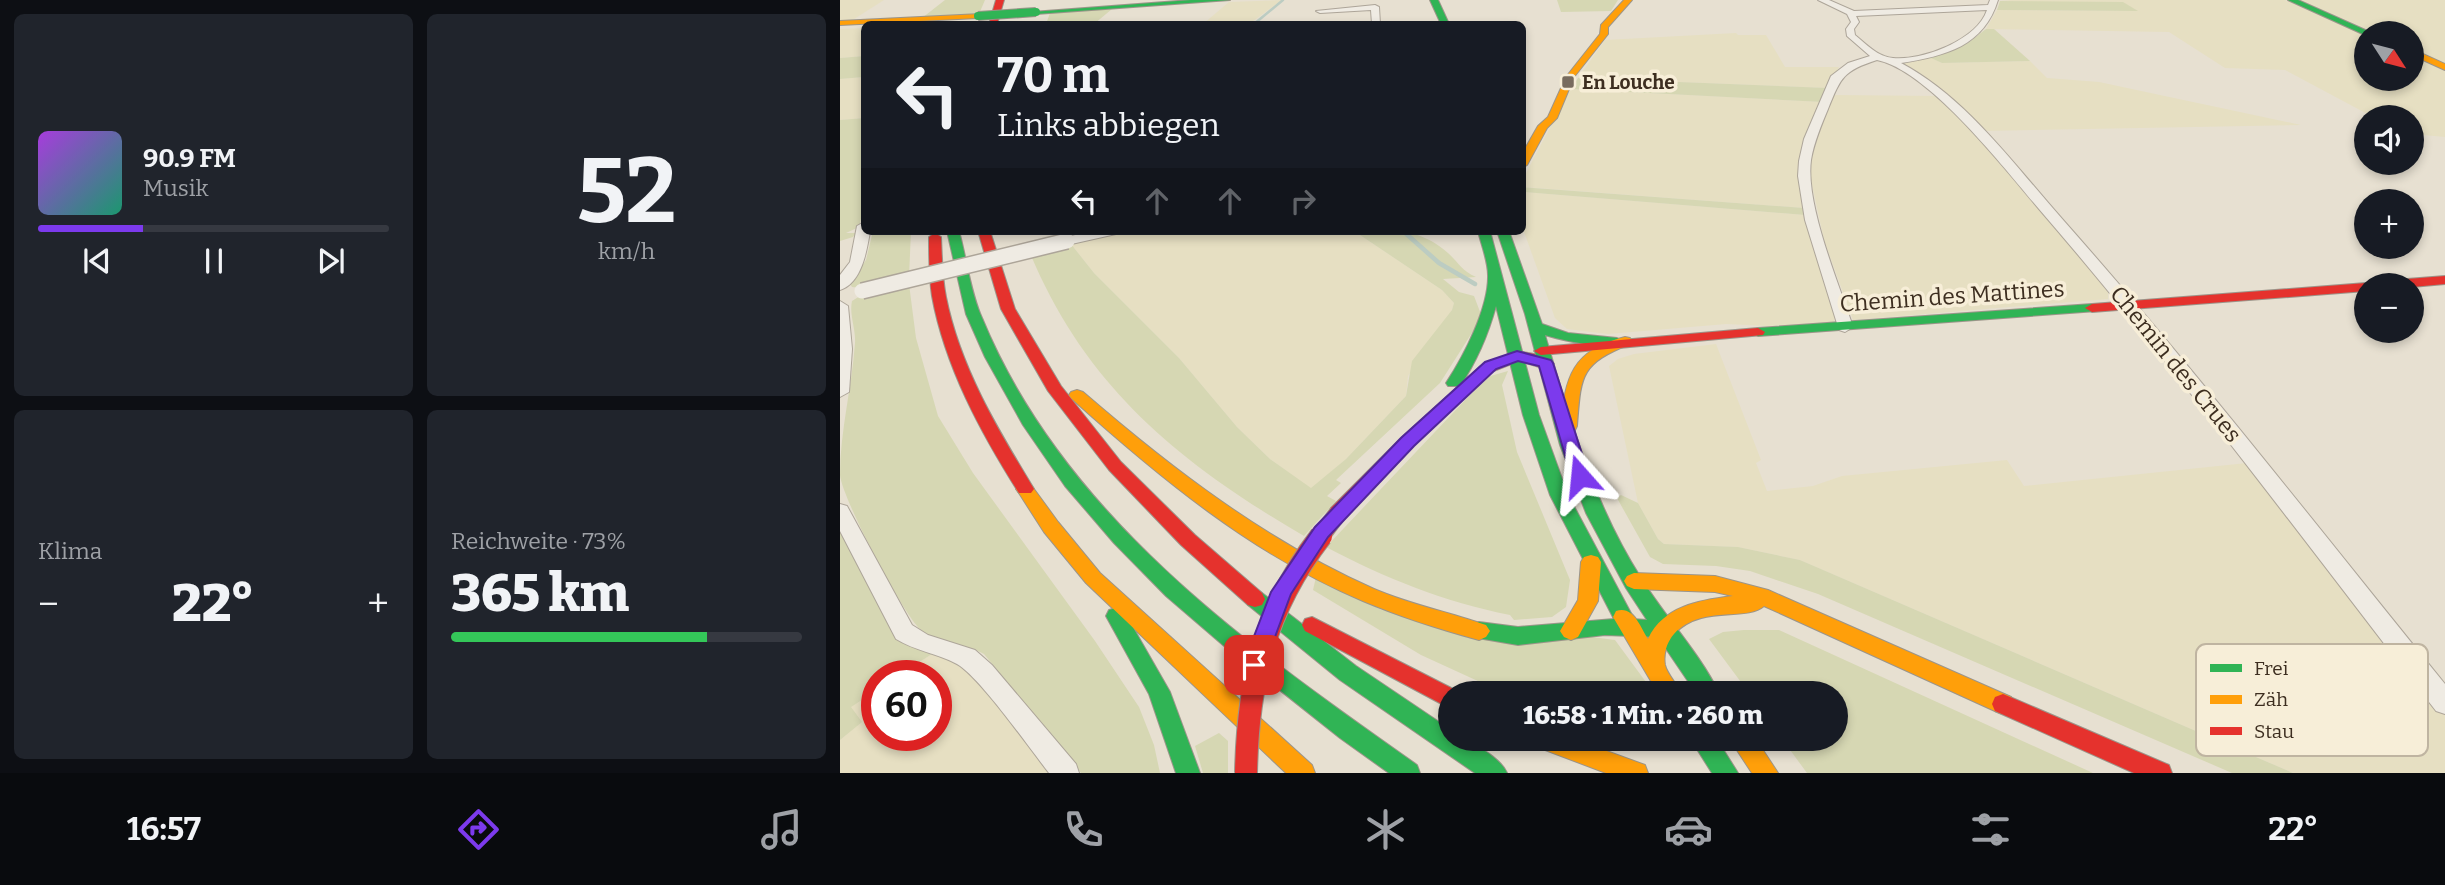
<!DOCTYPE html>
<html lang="de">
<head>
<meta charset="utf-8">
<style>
  body { margin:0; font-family:Bitter,serif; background:#20242c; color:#f1f3f6; height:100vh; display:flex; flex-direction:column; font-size:26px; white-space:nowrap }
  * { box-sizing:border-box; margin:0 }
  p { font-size:23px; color:#9ea1a6 }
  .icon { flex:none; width:38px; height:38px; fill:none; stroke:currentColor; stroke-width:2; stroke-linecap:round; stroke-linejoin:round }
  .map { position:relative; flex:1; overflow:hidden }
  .side { display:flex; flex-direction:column; gap:14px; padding:14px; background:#0d0f14; width:840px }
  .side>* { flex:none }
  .hud { position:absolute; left:21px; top:21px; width:665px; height:214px; border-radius:10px; box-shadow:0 4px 10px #0003; background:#171b24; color:#f1f3f6; overflow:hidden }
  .needle { width:46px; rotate:126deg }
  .fabs { position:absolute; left:1514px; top:21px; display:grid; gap:14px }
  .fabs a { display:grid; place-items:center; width:70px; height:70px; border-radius:50%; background:#171b24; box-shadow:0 4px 10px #0003; font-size:35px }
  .speed { position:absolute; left:21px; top:660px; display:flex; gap:14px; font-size:35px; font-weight:700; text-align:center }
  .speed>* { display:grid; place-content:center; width:91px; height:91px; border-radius:50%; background:#171b24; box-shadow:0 4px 10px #0003; line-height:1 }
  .speed .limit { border:10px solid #d22; background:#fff; color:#111 }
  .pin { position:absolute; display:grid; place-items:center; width:60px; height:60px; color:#fff; margin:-30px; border-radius:14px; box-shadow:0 4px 10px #0006 }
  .me { position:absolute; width:77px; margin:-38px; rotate:342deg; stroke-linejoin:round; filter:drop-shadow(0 0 5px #0008) }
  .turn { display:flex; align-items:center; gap:24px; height:147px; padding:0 21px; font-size:32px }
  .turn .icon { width:91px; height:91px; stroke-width:2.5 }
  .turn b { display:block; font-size:49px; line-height:60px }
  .lanes { display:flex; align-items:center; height:66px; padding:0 21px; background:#0003; justify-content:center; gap:35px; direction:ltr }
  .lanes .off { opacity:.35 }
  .big { font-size:52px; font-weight:800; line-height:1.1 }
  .side .tile { flex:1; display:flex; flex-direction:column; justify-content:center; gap:10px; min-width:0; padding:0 24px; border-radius:10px; background:#20242c }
  .side .dial { align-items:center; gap:0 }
  .dial b { font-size:91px; line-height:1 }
  .song { display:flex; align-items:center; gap:21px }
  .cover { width:84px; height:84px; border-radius:10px; background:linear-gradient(135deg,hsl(280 70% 55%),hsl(160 70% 35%)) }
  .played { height:7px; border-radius:4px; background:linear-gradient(90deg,#7c3aed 30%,#363941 30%) }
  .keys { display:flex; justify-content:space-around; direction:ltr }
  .heat { display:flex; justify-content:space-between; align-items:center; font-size:38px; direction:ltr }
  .charge { height:10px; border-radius:5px; background:linear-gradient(90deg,#34c759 73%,#363941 0) }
  .side .tiles { flex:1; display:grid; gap:14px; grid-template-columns:repeat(2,1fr) }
  .trip { position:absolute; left:598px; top:681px; width:410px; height:70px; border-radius:35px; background:#171b24; box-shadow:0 4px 10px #0003; font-weight:800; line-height:70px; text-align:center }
  .tabs { display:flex; height:112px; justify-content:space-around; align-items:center; background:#090b0e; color:#9ea1a6 }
  .tabs .icon { width:49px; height:49px }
  .tabs .current { color:#7c3aed }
  .tabs b { font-size:32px; color:#f1f3f6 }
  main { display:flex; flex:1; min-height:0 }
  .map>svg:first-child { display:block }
  .farmland { fill:#e6dfc2 }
  .green { fill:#d6d7b3 }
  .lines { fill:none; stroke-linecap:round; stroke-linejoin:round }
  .stream-far1 { stroke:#bcccc2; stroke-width:2.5 }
  .stream { stroke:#bcccc2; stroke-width:4.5 }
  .street-casing { stroke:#ada599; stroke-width:2 }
  .fast-casing { stroke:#9c958a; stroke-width:2 }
  .slow-casing { stroke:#9c958a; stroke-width:2 }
  .jam-casing { stroke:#9c958a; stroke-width:2 }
  .street { fill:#efebe3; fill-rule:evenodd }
  .fast { fill:#30b455; fill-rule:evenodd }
  .slow { fill:#ff9f0a; fill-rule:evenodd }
  .jam { fill:#e5322d; fill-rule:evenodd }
  .street-bridge-casing { stroke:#ada599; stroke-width:18; stroke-linecap:butt }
  .fast-bridge-casing { stroke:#9c958a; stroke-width:10; stroke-linecap:butt }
  .jam-bridge-far1-casing { stroke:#9c958a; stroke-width:19; stroke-linecap:butt }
  .jam-bridge-casing { stroke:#9c958a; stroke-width:24; stroke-linecap:butt }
  .street-bridge { stroke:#efebe3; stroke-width:15 }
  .fast-bridge { stroke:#30b455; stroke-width:8 }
  .jam-bridge-far1 { stroke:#e5322d; stroke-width:17 }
  .jam-bridge { stroke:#e5322d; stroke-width:22 }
  .route { fill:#7c3aed; stroke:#51269a; stroke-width:2 }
  .poi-dot { fill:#786c5e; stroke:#f7eed8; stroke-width:2.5 }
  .labels { text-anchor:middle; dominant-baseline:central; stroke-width:7; stroke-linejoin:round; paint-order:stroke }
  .far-poi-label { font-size:19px; font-weight:bold; fill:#3d2e20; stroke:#f7eed8; text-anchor:start }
  .street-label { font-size:23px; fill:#3d2e20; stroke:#f7eed8 }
  .key { fill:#f7eed8; stroke:#bfb4a1; stroke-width:2 }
  .key-label { font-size:19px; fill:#3d2e20 }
</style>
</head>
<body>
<main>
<section class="side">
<div class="tiles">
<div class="tile">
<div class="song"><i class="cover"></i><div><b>90.9 FM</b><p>Musik</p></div></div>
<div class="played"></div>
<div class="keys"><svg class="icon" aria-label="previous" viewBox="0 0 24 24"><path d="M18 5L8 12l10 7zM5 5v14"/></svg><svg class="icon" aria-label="pause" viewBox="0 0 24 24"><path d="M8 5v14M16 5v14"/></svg><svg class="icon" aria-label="next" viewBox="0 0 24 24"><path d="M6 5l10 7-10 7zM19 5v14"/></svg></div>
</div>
<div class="tile dial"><b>52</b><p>km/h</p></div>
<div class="tile"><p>Klima</p>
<div class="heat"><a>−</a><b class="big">22°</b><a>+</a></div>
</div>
<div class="tile"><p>Reichweite · 73%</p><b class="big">365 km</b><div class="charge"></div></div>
</div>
</section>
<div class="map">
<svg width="1605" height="773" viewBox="0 0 1605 773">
  <rect width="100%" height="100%" fill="#e7e0d1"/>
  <!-- farmland -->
  <g class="farmland">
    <path d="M 0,0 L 44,0 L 11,21 L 0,21 Z"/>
    <path d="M 442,0 L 409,24 L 363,24 L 389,2 Z"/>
    <path d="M 1159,0 L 1445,0 L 1526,36 L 1526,79 L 1572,79 L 1572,56 L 1605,71 L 1605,137 L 1572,134 L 1572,117 L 1533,117 L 1445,70 L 1385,68 L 1329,32 L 1146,29 L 1157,10 L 1296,11 Z"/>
    <path d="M 1459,0 L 1605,0 L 1605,63 L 1572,49 L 1572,33 L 1536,33 Z"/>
    <path d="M 24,28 L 24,56 L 0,58 L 0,29 Z"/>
    <path d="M 896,33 L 898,35 L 926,35 L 945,67 L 999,67 L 988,88 L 738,78 L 765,40 Z"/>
    <path d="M 1090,57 L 1102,63 L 1190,61 L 1207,78 L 1259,82 L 1461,125 L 1143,131 L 1091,82 L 1061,64 Z"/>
    <path d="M 24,77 L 24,118 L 0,120 L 0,79 Z"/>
    <path d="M 731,89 L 983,102 L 967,139 L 964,208 L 683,187 L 682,181 L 697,152 Z"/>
    <path d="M 993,95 L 1099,96 L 1117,113 L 1263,285 L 1268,292 L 1268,299 L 1013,320 L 984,240 L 970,176 L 971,151 Z"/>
    <path d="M 683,192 L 965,215 L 995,315 L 994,322 L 928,326 L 886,324 L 768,334 L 727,329 L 715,318 L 683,229 Z"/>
    <path d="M 293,231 L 514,231 L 602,290 L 614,303 L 612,310 L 568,376 L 566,396 L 506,459 L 471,489 L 430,459 L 397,427 L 339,358 L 254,273 L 231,244 Z"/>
    <path d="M 876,344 L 921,460 L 916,463 L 927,491 L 973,486 L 1002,476 L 1167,460 L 1184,486 L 1407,463 L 1605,692 L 1605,773 L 1453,773 L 960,560 L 898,547 L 824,544 L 818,539 L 798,503 L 769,366 L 778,359 L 794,354 Z"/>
    <path d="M 92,654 L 121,665 L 135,676 L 213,773 L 0,773 L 0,740 L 21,722 L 10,707 L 37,690 L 37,735 L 96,735 L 96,676 L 59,675 Z"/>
  </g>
  <!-- green -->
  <g class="green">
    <path d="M 105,0 L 145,0 L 139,14 L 82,18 Z"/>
    <path d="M 717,0 L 778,0 L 771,11 L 721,12 Z"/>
    <path d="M 1160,1 L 1283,2 L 1298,11 L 1157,10 Z"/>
    <path d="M 272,9 L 254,24 L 206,24 L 210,13 Z"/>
    <path d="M 1146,29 L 1154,29 L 1190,61 L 1102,63 L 1091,58 L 1128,43 Z"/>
    <path d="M 24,56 L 24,77 L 0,79 L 0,58 Z"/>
    <path d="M 738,78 L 988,88 L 983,102 L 731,89 Z"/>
    <path d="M 24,118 L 24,206 L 19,227 L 6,233 L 16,233 L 13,237 L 0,241 L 0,120 Z"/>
    <path d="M 682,187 L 964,208 L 965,215 L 683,192 Z"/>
    <path d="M 33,231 L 71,231 L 69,277 L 22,288 L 12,287 L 10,284 L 26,260 Z"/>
    <path d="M 514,231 C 551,231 578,226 608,253 C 619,263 622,271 636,277 L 603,279 L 619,292 L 634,296 L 642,317 L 600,383 L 496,480 L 501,483 L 487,496 L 496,501 L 464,536 C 341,464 246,388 190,253 L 231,244 L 254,273 L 339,358 L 397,427 L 430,459 L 471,488 L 506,459 L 566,396 L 572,361 L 612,310 L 614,303 L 602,290 Z"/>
    <path d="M 69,284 L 76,338 L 98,416 L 133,473 L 255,641 L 299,707 L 314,745 L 320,773 L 241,773 L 144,654 C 124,642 98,646 80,629 C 62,612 2,498 0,475 C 0,431 12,387 15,343 C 16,329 9,315 12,301 L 20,296 Z"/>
    <path d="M 668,371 L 662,385 L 677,452 L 730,580 L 726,607 L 712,617 L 674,620 L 670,615 C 604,602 545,578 486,547 L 647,377 Z"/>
    <path d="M 781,495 L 798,503 L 818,539 L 824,544 L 898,547 L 960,560 L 1453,773 L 1392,773 L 978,594 L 910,571 L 876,566 L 823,564 L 810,557 L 777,498 Z"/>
    <path d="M 0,532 L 51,628 L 73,647 L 92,654 L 59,675 L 37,676 L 37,690 L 11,707 L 22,722 L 0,740 Z"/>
    <path d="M 476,577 L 542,610 L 775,640 L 814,693 L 664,693 L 581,655 L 473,590 Z"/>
    <path d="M 904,630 L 939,630 L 1253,773 L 967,773 L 942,739 L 996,738 L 996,693 L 909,693 L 869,639 L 883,632 Z"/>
    <path d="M 379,733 L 388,741 L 388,773 L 363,773 L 355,746 Z"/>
  </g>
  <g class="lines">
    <!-- stream-far1 -->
    <path class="stream-far1" d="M 414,24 L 443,0"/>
    <!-- stream -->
    <path class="stream" d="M 563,231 L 599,263 L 635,284"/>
    <!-- street casing -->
    <g class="street-casing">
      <g id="street">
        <path d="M 978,0 L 989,0 L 1014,11 L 1148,5 L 1150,0 L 1158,0 C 1144,46 1106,56 1061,63 C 1127,98 1174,165 1224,221 C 1356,370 1479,529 1605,684 L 1605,714 L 1596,711 C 1465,542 1338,370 1199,209 C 1165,169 1088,70 1037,60 C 1003,71 1001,77 988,109 C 981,126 974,142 971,160 C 965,204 999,284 1013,327 L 1005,332 L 999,330 L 965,220 L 958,176 L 959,161 L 964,139 L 991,76 L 1008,63 L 1030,56 L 1007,36 L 1006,29 L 1011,22 L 1007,14 ZM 1147,10 C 1137,40 1082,61 1053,58 C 1038,57 1026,44 1015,35 L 1014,29 L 1019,22 L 1016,16 Z"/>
        <path d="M 535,5 L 539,7 L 540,24 L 532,24 L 531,10 L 480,13 L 476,11 Z"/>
        <path d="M 24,222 L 24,231 L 30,231 C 27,250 22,283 0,290 L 0,275 L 10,262 L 17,226 Z"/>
        <path d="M 253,231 L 278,231 L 276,234 L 227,245 L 220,241 L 222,238 Z"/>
        <path d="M 0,301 L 8,306 L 12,349 L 9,392 L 0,397 Z"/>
        <path d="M 0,504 L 7,506 L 72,625 L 88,635 L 135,650 L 152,665 L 236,764 L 239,773 L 209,773 C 190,749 139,676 117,664 C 97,653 75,651 56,639 L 0,531 Z"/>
      </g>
    </g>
    <!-- fast casing -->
    <g class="fast-casing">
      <g id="fast">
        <path d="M 351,0 L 390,0 L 196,14 L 192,12 Z"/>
        <path d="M 590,0 L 598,0 L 609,24 L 601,24 Z"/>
        <path d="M 1448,0 L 1458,0 L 1532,33 L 1525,35 Z"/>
        <path d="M 107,231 L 119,231 C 127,260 130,291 142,318 C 224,517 408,646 577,765 L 580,773 L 549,773 L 500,738 L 383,645 L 326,596 L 274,543 L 225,486 L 183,425 L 145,357 L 126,314 Z"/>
        <path d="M 638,231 L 650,231 L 699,415 L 728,495 L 793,617 L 792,619 L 807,620 L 786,588 L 746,513 L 720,445 L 685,314 L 657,231 L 669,231 L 702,324 L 728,333 L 777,338 L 784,342 C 772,352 721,340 705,335 C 730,419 753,503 801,578 C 825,617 859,652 879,693 L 856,693 L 818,637 L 765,635 L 678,645 L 632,637 L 628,631 L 632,625 L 639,622 L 678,627 L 774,619 L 710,495 L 683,415 L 656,306 C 648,335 637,361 620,386 L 608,386 L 606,383 C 624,356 649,307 648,275 C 648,261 641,244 638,231 Z"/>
        <path d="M 1252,304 L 1257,305 L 1259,308 L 1257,311 L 918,336 L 911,332 L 918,328 Z"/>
        <path d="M 415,591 L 422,593 L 516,666 L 611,730 L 611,738 C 628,738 660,757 667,773 L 635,773 L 500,680 L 408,605 L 405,599 L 408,593 Z"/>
        <path d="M 276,608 L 283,610 L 330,692 L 360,773 L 336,773 L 309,694 L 266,616 L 269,610 Z"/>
        <path d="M 850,738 L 876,738 L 898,773 L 872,773 Z"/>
      </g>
    </g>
    <!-- slow casing -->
    <g class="slow-casing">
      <g id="slow">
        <path d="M 784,0 L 792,0 L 768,27 L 768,34 L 734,77 L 717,118 L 707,128 L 687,165 L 682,168 L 682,154 L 698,126 L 708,117 L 726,77 L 760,34 L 761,25 Z"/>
        <path d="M 141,14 L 138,18 L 0,25 L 0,21 Z"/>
        <path d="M 1572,49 L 1605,64 L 1605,70 L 1572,55 Z"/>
        <path d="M 785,337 L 790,338 L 792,341 L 790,344 C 740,364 741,375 737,426 L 735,430 L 723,430 L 721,426 C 725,377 732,350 785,337 Z"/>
        <path d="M 237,390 L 243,392 C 332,469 426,541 534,589 C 571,605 609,612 646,625 L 650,631 L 646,637 L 639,640 C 599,629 561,617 523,601 C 413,555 319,477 231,398 L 229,395 L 231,392 Z"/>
        <path d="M 185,483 L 191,485 L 218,522 L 260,573 L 472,765 L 475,773 L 446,773 L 246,583 L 204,532 L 179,493 L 176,489 L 179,485 Z"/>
        <path d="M 751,555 L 758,557 L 761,562 L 758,601 L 738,637 L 731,640 L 724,637 L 720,631 L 738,600 L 741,562 L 744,557 Z"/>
        <path d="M 794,573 L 875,576 L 928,590 L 1171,697 L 1174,704 L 1171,711 L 1163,714 L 1155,711 L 924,606 C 905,622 862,604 834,634 C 827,642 823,654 825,665 C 827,674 837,684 841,693 L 818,693 L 773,617 L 776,611 C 793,605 800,626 808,639 C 823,606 860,600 893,596 L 875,592 L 794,589 L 787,586 L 784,581 L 787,576 Z"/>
        <path d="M 688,738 L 731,738 L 805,765 L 808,773 L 766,773 L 692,745 Z"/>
        <path d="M 889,738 L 915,738 L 938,773 L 912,773 Z"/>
      </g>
    </g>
    <!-- jam casing -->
    <g class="jam-casing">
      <g id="jam">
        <path d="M 156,0 L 164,0 L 157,24 L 149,24 Z"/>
        <path d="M 138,231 L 150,231 L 175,309 L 221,386 L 281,462 L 355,535 L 422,593 L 425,599 L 422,605 L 415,607 L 408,605 L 341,545 L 269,470 L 208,391 L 161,309 Z"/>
        <path d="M 95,233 L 101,237 C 102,257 102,277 106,297 C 120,367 157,428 194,489 L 191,493 L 179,493 C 141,433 105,367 92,296 C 89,277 89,257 89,237 Z"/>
        <path d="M 1605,276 L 1605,284 L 1572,287 L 1535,285 L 1542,281 Z"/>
        <path d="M 1526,283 L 1532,285 L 1526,285 L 1526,291 L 1252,312 L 1245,308 L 1252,304 Z"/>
        <path d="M 918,328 L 925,332 L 923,335 L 701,355 L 694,351 L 701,347 Z"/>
        <path d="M 677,351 L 694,354 L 714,364 L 706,369 L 679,361 L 651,372 L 573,446 L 505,518 L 491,518 L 489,513 L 491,508 L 561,438 L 641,366 Z"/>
        <path d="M 472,617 L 619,692 L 611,693 L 611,709 L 465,631 L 462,625 L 465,619 Z"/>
        <path d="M 1163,694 L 1329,765 L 1332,773 L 1294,773 L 1155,711 L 1152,704 L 1155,697 Z"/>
      </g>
    </g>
    <!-- street -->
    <use href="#street" class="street"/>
    <!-- fast -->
    <use href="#fast" class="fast"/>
    <!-- slow -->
    <use href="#slow" class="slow"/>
    <!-- jam -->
    <use href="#jam" class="jam"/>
    <!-- street-bridge casing -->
    <g class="street-bridge-casing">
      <path id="street-bridge" d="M 22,291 L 227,241"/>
    </g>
    <!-- fast-bridge casing -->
    <g class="fast-bridge-casing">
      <path id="fast-bridge" d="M 138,16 L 196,12"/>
    </g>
    <!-- jam-bridge-far1 casing -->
    <g class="jam-bridge-far1-casing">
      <path id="jam-bridge-far1" d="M 480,537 L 498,513"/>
    </g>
    <!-- jam-bridge casing -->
    <g class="jam-bridge-casing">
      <path id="jam-bridge" d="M 406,773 C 408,681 424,610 481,536"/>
    </g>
    <!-- street-bridge -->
    <use href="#street-bridge" class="street-bridge"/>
    <!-- fast-bridge -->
    <use href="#fast-bridge" class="fast-bridge"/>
    <!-- jam-bridge-far1 -->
    <use href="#jam-bridge-far1" class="jam-bridge-far1"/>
    <!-- jam-bridge -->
    <use href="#jam-bridge" class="jam-bridge"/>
  </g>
  <!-- route -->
  <path class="route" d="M 677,351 L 711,360 L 713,363 L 749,476 L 746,480 L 734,480 L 731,476 L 699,366 L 678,361 L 656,369 L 574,446 L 488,537 L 451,594 L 422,672 L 414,675 L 406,672 L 403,665 L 431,592 L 475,527 L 561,438 L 645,362 Z"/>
  <!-- markers -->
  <rect class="poi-dot" x="721" y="75" width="14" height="14" rx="3.5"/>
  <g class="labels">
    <!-- far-poi labels -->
    <g class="far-poi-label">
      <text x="742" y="82">En Louche</text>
    </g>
    <!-- street labels -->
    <g class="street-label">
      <text transform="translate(1112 296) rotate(-4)">Chemin des Mattines</text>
      <text transform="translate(1336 364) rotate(51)">Chemin des Crues</text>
    </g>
  </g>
  <!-- legend -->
  <rect x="1356" y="644" width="232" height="112" rx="10" class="key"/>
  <rect x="1370" y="664" width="32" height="8" fill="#30b455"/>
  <rect x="1370" y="695" width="32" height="9" fill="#ff9f0a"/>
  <rect x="1370" y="727" width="32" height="8" fill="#e5322d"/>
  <g class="key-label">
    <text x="1414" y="675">Frei</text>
    <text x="1414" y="706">Zäh</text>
    <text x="1414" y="738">Stau</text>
  </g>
</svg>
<div class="fabs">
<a><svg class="needle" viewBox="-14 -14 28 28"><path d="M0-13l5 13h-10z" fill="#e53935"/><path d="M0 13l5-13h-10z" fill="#9ea1a6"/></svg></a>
<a><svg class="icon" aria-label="sound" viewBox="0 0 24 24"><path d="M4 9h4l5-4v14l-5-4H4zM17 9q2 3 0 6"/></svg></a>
<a>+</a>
<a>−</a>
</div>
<div class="speed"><div class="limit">60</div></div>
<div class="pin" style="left:414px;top:665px;background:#d93025"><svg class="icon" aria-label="arrive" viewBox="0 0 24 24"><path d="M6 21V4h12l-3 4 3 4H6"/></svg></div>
<svg class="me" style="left:740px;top:476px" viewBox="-20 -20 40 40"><path d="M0-17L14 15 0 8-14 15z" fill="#7c3aed" stroke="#fff" stroke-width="4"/></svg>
<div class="trip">16:58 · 1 Min. · 260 m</div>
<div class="hud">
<div class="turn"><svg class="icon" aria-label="left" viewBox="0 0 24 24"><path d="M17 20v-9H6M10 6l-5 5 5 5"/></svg><div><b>70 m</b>Links abbiegen</div></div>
<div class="lanes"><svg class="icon" aria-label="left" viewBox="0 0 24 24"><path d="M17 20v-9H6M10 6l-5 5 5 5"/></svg><svg class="icon off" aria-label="ahead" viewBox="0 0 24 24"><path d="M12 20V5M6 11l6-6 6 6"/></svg><svg class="icon off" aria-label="ahead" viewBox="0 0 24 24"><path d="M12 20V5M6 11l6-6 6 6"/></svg><svg class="icon off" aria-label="right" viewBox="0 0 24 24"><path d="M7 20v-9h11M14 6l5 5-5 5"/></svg></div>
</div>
</div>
</main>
<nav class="tabs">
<b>16:57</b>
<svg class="icon current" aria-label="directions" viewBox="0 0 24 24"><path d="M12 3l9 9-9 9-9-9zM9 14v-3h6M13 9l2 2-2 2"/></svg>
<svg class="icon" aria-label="music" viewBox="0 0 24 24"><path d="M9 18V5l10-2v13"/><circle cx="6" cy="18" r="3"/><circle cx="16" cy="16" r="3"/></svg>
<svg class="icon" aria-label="phone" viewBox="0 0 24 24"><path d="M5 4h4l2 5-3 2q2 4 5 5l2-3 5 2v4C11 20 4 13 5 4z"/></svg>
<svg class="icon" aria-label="climate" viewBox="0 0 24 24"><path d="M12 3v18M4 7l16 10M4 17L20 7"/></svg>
<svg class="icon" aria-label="car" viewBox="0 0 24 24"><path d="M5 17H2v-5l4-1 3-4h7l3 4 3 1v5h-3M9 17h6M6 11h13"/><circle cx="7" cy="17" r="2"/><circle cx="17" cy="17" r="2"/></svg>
<svg class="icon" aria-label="filters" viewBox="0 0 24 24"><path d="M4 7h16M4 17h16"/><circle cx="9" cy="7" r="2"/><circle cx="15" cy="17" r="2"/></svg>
<b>22°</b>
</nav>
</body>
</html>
